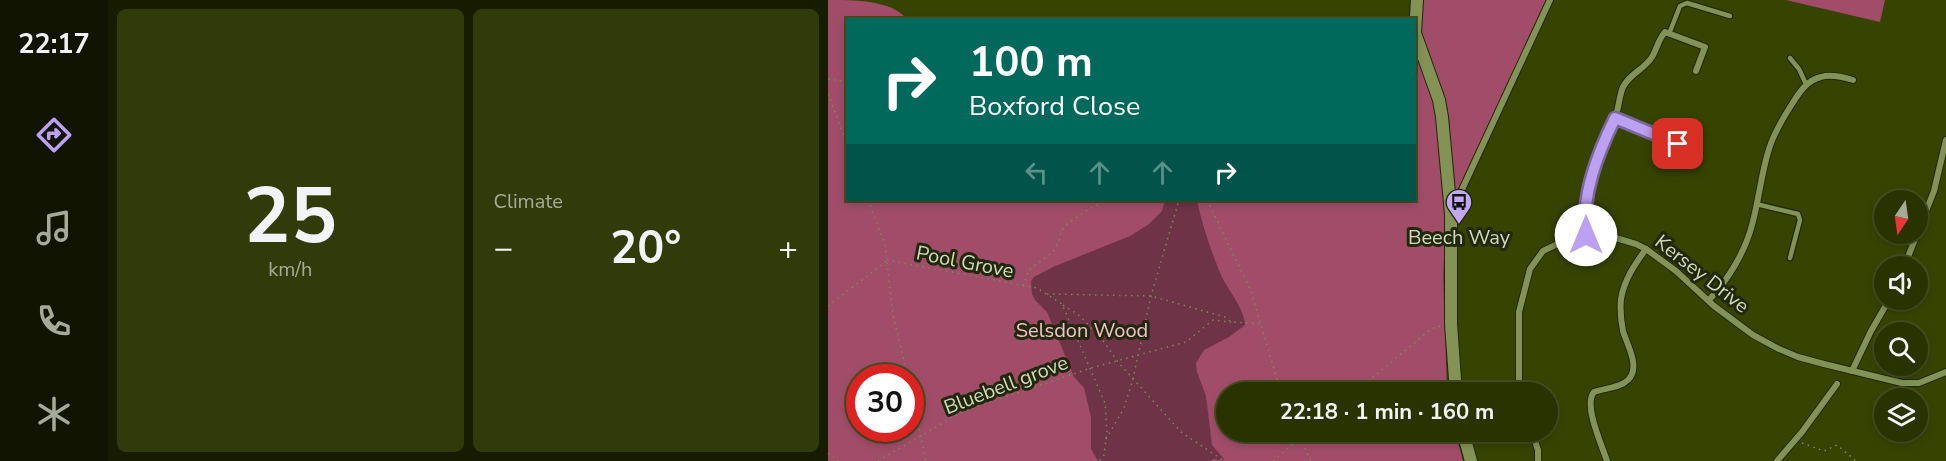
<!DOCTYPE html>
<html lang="en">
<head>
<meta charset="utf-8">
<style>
  body { margin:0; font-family:"Nunito Sans",sans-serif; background:#313b0a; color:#f1f3f6; height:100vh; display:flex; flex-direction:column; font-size:22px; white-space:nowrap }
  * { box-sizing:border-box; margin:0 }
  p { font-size:20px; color:#a5aa99 }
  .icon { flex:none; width:33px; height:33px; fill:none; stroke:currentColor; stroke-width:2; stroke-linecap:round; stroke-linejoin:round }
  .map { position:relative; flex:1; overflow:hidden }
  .sheet { display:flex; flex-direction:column; gap:9px; padding:9px; background:#171c00; width:720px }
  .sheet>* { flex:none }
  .banner { position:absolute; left:18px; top:18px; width:570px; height:183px; border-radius:0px; box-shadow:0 3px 9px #0003,0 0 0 2px #454e22; background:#00695c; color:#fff; overflow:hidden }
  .needle { width:39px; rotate:193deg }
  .controls { position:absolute; left:1046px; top:190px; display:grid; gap:12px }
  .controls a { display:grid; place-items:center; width:54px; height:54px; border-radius:50%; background:#293300; box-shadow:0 3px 9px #0003,0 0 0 2px #454e22; font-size:30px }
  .speed { position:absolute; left:18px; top:364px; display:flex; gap:12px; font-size:30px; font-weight:700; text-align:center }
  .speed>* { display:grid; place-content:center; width:78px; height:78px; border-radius:50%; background:#293300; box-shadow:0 3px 9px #0003,0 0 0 2px #454e22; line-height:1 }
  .speed .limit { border:9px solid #d22; background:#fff; color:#111 }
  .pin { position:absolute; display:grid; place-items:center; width:51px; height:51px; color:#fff; margin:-26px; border-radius:12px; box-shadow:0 3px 9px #0006 }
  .me { position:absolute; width:66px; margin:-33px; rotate:0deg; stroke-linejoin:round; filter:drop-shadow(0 0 4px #0008) }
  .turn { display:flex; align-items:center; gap:21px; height:126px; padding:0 24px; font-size:27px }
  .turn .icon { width:78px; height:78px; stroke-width:2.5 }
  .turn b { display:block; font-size:42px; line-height:51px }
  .lanes { display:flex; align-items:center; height:57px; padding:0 24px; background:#0003; justify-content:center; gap:30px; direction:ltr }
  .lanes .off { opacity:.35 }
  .big { font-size:45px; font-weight:700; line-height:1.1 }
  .sheet .tile { flex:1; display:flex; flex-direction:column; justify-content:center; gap:9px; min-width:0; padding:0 21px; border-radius:9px; background:#313b0a }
  .sheet .dial { align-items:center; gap:0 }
  .dial b { font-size:78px; line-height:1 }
  .heat { display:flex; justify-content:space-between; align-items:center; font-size:33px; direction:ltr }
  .sheet .tiles { flex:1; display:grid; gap:9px; grid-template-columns:repeat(2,1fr) }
  .trip { position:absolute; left:388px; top:382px; width:342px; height:60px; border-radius:30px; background:#293300; box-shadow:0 3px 9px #0003,0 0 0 2px #454e22; font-weight:700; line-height:60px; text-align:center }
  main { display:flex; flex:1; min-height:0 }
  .dock { display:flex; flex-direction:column; width:108px; justify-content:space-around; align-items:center; background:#101400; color:#a5aa99 }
  .dock .icon { width:42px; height:42px }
  .dock .on { color:#bca0f2 }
  .dock b { font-size:27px; color:#f1f3f6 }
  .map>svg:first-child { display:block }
  .green { fill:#6f3347; fill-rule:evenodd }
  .forest { fill:#a14d69; fill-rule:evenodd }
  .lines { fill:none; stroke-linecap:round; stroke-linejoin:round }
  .lane-casing { stroke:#212808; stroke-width:7 }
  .street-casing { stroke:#212808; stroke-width:8 }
  .secondary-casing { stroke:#212808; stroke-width:14 }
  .path { stroke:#7e8956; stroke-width:1.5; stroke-dasharray:1.5 4.5; stroke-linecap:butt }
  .lane { stroke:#839355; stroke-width:4.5 }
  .street { stroke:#839355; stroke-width:6 }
  .secondary { stroke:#839355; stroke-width:12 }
  .route-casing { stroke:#7a689d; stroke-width:15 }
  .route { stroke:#bca0f2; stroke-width:10 }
  .labels { text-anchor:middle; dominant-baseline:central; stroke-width:6; stroke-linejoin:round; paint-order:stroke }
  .poi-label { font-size:20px; fill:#d0daba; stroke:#22280e }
  .street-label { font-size:20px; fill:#d0daba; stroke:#22280e }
  .park-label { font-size:20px; fill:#f2c1ce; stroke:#22280e }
</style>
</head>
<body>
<main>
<nav class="dock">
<b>22:17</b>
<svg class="icon on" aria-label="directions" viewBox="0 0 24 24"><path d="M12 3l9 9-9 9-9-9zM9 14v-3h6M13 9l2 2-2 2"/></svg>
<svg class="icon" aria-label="music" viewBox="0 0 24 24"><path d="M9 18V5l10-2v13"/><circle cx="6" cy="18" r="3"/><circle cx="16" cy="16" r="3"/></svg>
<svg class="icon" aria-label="phone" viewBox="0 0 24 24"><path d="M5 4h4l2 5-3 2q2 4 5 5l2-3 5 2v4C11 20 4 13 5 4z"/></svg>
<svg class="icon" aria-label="climate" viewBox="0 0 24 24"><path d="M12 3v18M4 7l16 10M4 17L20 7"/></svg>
</nav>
<section class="sheet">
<div class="tiles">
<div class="tile dial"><b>25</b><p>km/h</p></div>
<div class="tile"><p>Climate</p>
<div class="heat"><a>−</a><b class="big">20°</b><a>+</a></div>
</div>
</div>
</section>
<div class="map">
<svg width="1118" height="461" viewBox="0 0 1118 461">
  <rect width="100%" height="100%" fill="#374400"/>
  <!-- green -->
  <path class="green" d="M 0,64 L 20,200 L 586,200 L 616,266 L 619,393 L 399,393 L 399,432 L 627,432 L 635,461 L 0,461 ZM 32,378 L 82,378 L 82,429 L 32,429 Z"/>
  <!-- forest -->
  <g class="forest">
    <path d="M 0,0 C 24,0 60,0 76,16 L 75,19 L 20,20 L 20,200 L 337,200 L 334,211 L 321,224 L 302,236 L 225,267 L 206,277 L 203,281 L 204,294 L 207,300 L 219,312 L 246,377 L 256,388 L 263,417 L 263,449 L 270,461 L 0,461 ZM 32,378 L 82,378 L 82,429 L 32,429 Z"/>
    <path d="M 592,0 L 718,0 L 627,197 L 621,118 L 617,97 L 593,35 L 591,19 Z"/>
    <path d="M 958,0 L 1057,0 L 1052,22 Z"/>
    <path d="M 587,52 L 605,98 L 609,117 L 619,215 L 615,275 L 619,393 L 399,393 L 399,432 L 627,432 L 635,461 L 381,461 L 386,459 L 394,461 L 396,459 L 384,445 L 378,396 L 369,372 L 368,363 L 376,350 L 401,337 L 417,325 C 416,307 400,291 393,275 C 383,251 374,225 369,200 L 586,200 Z"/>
  </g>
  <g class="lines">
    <!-- lane casing -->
    <g class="lane-casing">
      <g id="lane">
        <path d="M 841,34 L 852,6 L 859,3 L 902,16"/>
        <path d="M 962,58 L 971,69 L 978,84"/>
        <path d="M 787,118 L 872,153"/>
        <path d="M 928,204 L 970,214 L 972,220 L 962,258"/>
      </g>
    </g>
    <!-- street casing -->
    <g class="street-casing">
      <g id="street">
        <path d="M 625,209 L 722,0"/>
        <path d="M 758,235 C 752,192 774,157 787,118 C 791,108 791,96 795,87 C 803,72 816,70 824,57 C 829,49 830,40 837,32 L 877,47 L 868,71"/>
        <path d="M 1076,267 L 1106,191 L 1118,140"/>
        <path d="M 881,300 C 900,280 917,252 924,225 C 931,200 933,174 941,149 C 946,133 955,118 964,104 C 971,93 979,80 993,77 C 1003,74 1015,77 1025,80"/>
        <path d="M 1024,371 L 1043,331 L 1061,300"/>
        <path d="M 691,393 L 691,312 L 702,269 L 715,251 L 746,236 L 771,233 L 808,244 L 818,249 L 848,271 L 886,306 L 925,335 L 951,349 L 970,357 L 996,364 L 1074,383 L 1091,383 L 1118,372"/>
        <path d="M 704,432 L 710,450 L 710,461"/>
        <path d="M 779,461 C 774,445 755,405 766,392 C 777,388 792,388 800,380 C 813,367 799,345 795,331 C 793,321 792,309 793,299 C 796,280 807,264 818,249"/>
        <path d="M 949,461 L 974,432 L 1009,384"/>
      </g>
    </g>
    <!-- secondary casing -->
    <g class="secondary-casing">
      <g id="secondary">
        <path d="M 589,0 L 587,33 L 611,100 L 614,117 L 623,214 L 623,324 L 628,393"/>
        <path d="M 635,432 L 643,461"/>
      </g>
    </g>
    <!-- path -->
    <g class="path">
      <path d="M 0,79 L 20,82"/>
      <path d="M 0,94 L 20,146"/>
      <path d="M 40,200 L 57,244 L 65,315 L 80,378"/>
      <path d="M 379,200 L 423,291 L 453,393"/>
      <path d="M 59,260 L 209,288 L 234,304 L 277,403 L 279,431 L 276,455 L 271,461"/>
      <path d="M 195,286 L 201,270 L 225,252 L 232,239 L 233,231 L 239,224 L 262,208 L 281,200"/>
      <path d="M 219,294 L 323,296 L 397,317 L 403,322 L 434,324"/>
      <path d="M 235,305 L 252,316 L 276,342 L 290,362 L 353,432 L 396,461"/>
      <path d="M 0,306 L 59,261"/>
      <path d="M 82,388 L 98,461"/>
      <path d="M 526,393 L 603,329 L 612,326"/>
      <path d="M 469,432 L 483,461"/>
      <path d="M 278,439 L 296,408 L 305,379 L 323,296 L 351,200"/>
      <path d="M 974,443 L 996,451 L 1009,445 L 1028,461"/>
      <path d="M 0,453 L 10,461"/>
      <path d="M 50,461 L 135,411 L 263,368 L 358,342 L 385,320 L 403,322"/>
      <path d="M 445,461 L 478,432"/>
    </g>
    <!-- lane -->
    <use href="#lane" class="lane"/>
    <!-- street -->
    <use href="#street" class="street"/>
    <!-- secondary -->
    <use href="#secondary" class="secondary"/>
  </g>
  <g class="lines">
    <!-- route casing -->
    <g class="route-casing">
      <path id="route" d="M 758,235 C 753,195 770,153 787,118 L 850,144"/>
    </g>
    <!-- route -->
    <use href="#route" class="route"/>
  </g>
  <!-- icons -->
  <defs>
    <g id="bus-pin" transform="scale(1.35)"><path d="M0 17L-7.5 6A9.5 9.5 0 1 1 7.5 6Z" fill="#c3a7f2" stroke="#22280e"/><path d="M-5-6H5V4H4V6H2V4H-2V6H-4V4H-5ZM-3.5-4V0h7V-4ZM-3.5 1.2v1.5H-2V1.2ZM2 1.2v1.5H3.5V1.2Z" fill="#111"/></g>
  </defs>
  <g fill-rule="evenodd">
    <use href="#bus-pin" x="631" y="202"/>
  </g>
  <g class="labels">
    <!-- poi labels -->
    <g class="poi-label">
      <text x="631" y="237">Beech Way</text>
    </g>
    <!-- street labels -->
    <g class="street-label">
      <text transform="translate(137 262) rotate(11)">Pool Grove</text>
      <text transform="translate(874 274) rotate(38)">Kersey Drive</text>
      <text transform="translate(178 385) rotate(-21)">Bluebell grove</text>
    </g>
    <!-- park labels -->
    <g class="park-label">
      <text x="254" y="330">Selsdon Wood</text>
    </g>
  </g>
</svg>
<div class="controls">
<a><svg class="needle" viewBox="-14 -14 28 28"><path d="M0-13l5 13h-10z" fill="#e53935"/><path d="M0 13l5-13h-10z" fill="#a5aa99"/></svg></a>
<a><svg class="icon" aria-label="sound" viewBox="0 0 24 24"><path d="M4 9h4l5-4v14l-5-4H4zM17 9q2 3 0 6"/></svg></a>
<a><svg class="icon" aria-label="search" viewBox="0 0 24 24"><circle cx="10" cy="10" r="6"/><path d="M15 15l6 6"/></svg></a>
<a><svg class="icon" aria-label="layers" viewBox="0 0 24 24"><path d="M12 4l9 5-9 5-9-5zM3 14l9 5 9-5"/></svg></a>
</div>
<div class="speed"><div class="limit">30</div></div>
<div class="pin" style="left:850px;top:144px;background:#d93025"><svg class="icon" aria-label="arrive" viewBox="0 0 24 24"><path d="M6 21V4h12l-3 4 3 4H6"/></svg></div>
<svg class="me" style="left:758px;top:235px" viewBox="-20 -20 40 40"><circle r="19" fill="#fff"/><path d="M0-13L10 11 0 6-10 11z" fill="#bca0f2"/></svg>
<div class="trip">22:18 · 1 min · 160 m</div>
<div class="banner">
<div class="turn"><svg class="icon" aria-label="right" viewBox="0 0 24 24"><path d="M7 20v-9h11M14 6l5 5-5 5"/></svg><div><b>100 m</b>Boxford Close</div></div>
<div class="lanes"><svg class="icon off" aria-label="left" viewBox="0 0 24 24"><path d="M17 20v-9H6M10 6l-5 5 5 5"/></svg><svg class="icon off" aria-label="ahead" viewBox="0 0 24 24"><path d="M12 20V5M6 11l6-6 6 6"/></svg><svg class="icon off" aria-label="ahead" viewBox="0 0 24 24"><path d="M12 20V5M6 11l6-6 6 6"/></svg><svg class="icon" aria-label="right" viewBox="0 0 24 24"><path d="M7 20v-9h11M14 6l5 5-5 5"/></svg></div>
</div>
</div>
</main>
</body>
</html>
